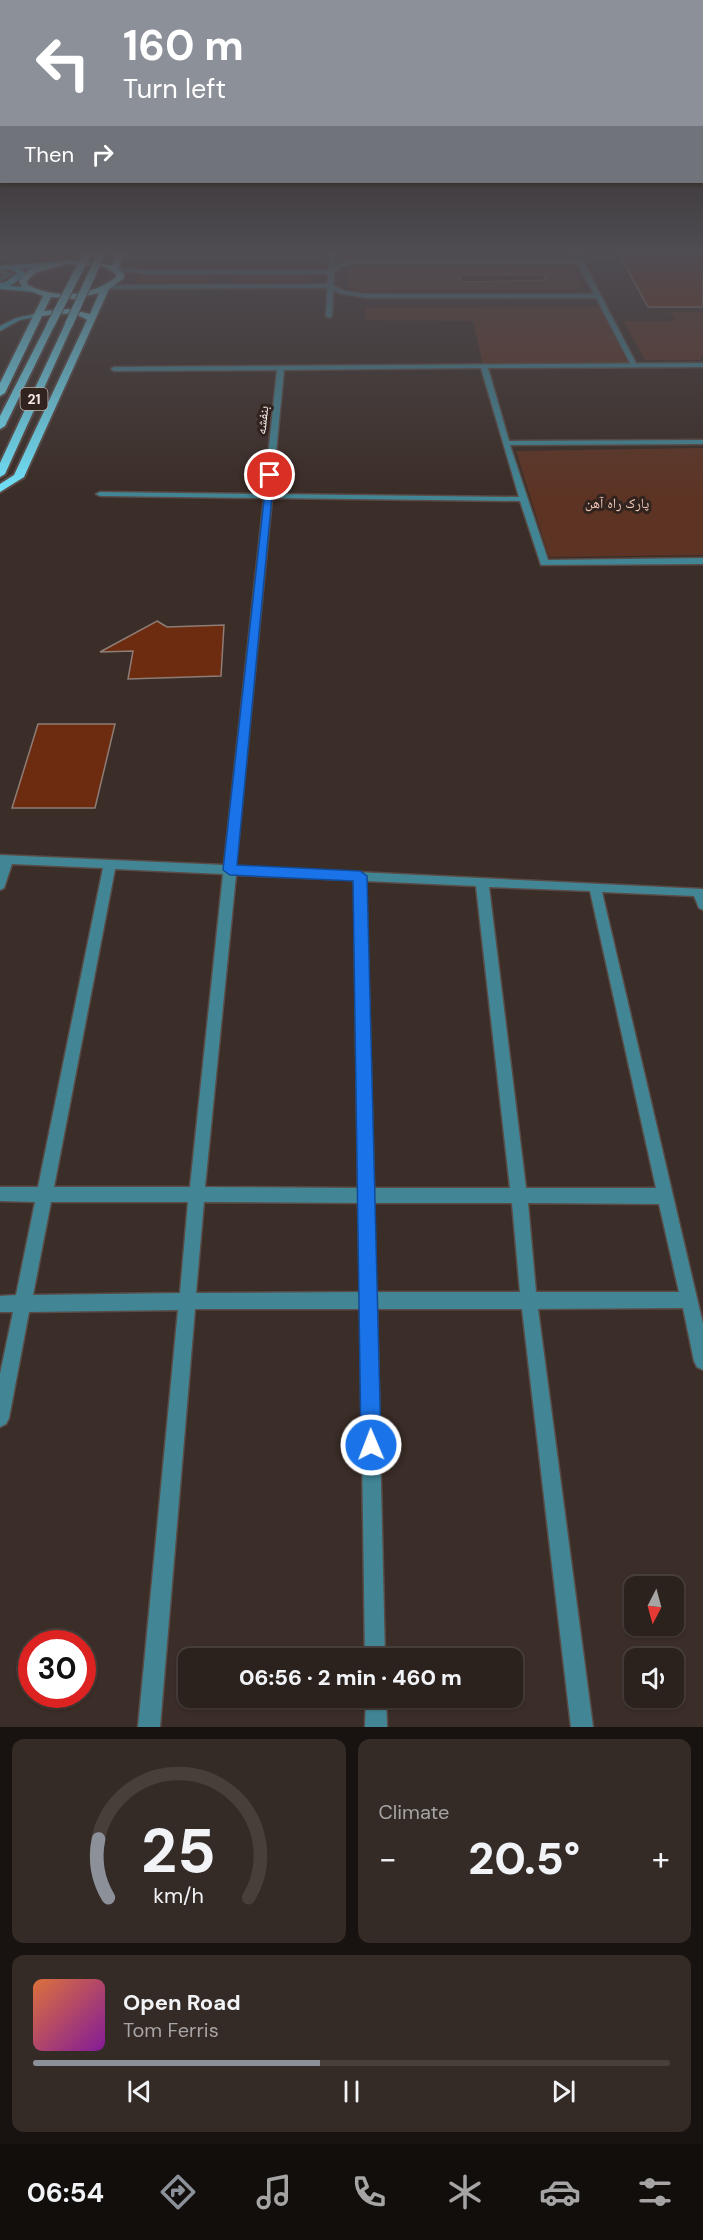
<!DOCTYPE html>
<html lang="en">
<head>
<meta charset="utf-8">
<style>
  body { margin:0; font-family:"DM Sans","Noto Naskh Arabic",sans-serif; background:#342a26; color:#f1f3f6; height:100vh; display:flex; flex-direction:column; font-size:22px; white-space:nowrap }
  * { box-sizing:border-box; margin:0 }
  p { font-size:20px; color:#a6a4a4 }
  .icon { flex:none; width:33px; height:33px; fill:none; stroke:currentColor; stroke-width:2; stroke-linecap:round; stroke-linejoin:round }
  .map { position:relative; height:1727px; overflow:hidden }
  .side { display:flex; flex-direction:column; gap:12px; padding:12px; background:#181310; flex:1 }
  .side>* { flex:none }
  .banner { position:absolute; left:0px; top:0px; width:704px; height:183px; box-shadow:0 2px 4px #0004,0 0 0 2px #483f3b; background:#8c9099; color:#fff; overflow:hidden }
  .needle { width:39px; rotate:186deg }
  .buttons { position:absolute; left:624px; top:1576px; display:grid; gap:12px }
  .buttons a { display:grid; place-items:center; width:60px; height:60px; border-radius:12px; background:#2c221d; box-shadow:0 2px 4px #0004,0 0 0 2px #483f3b; font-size:30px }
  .speed { position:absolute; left:18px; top:1630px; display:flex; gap:12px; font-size:30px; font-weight:700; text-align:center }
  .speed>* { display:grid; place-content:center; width:78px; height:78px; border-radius:50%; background:#2c221d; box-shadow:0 2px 4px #0004,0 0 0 2px #483f3b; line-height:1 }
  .speed .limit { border:9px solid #d22; background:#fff; color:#111 }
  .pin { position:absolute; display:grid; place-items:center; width:51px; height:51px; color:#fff; margin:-26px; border:3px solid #fff; border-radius:50%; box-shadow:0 2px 6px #0007 }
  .me { position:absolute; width:66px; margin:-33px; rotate:359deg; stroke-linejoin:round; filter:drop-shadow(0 0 4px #0008) }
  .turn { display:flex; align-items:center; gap:21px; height:126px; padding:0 24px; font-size:27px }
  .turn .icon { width:78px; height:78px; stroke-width:2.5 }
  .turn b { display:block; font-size:42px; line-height:51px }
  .then { display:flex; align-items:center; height:57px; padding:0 24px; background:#0003; gap:12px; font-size:22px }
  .big { font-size:45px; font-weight:800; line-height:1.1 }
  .side .widget { flex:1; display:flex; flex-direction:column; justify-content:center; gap:9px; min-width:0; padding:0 21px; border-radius:12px; background:#342a26 }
  .side .dial { align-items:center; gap:0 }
  .dial svg { height:156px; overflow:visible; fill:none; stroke:#483f3b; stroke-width:7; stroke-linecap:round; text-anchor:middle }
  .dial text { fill:#f1f3f6; stroke:none }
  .song { display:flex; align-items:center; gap:18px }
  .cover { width:72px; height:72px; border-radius:9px; background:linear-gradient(135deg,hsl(20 70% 55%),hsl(290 70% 35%)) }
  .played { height:6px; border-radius:3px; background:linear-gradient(90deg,#8c9099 45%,#483f3b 45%) }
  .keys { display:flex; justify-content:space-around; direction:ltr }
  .heat { display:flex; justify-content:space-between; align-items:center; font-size:33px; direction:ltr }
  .side .tiles { flex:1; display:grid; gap:12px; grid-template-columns:1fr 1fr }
  .widget:last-child { grid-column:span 2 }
  .trip { position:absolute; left:178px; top:1648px; width:345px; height:60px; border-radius:12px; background:#2c221d; box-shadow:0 2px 4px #0004,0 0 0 2px #483f3b; font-weight:800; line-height:60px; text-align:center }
  .dock { display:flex; height:96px; justify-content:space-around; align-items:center; background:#120e0c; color:#a6a4a4 }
  .dock .icon { width:42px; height:42px }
  .dock .on { color:#8c9099 }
  .dock b { font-size:27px; color:#f1f3f6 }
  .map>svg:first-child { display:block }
  .green { fill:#5d3424 }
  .water { fill:#3d0d00; stroke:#744f45; stroke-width:1.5 }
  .building { fill:#6d2c10; stroke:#8e7d76; stroke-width:1.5 }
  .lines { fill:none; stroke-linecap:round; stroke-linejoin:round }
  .service-casing { stroke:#594b46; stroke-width:3 }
  .minor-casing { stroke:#594b46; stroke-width:3 }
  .tertiary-casing { stroke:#594b46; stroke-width:3 }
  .secondary-casing { stroke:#594b46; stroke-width:3 }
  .primary-casing { stroke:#594b46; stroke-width:3 }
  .trunk-casing { stroke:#594b46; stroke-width:4 }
  .service { fill:#428696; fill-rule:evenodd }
  .minor { fill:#428696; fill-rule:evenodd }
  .tertiary { fill:#428696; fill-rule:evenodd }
  .secondary { fill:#3eb6cf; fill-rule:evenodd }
  .primary { fill:#30dbfc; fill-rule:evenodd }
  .trunk { fill:#71e4fc; fill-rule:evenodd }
  .trunk-bridge-casing { stroke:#594b46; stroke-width:10; stroke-linecap:butt }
  .trunk-bridge { stroke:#71e4fc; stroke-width:8 }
  .route { fill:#1a73e8; stroke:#114b97; stroke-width:1.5 }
  .labels { text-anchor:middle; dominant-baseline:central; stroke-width:6; stroke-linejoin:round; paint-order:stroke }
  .shield { fill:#31231e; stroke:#baaeab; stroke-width:1.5 }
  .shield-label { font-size:14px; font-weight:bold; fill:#f4eae7 }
  .far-street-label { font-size:14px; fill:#f4eae7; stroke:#31231e }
  .far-park-label { font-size:14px; fill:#f2c8b8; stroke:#31231e }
</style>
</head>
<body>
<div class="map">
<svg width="703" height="1727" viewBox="0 0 703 1727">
  <rect width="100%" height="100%" fill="#3b2d27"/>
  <!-- green -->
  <g class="green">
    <path d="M 566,266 L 573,268 L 584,287 L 579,290 L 354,291 L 349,288 L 348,269 L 354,267 Z"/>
    <path d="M 139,275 L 211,276 L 215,279 L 209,282 L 136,282 Z"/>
    <path d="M 236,276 L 308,276 L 316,278 L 310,282 L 234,282 L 228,280 Z"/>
    <path d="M 599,307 L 629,364 L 483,365 L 473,321 L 366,320 L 365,308 Z"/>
    <path d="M 670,312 L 703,312 L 703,357 L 700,357 L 701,360 L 645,360 L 623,321 L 675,321 Z"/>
    <path d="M 703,448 L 703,555 L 549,557 L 516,451 Z"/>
  </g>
  <!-- water -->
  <path class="water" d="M 460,275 L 543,275 L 546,277 L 544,278 L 547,280 L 463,282 L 459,280 L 462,278 L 457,277 Z"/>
  <!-- building -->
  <g class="building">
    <path d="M 619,254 L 703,254 L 703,307 L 648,307 Z"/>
    <path d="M 157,621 L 167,627 L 224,625 L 221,676 L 128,679 L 133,651 L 100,652 Z"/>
    <path d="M 38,724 L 115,724 L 95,808 L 12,808 Z"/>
  </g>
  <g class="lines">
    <!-- service casing -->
    <g class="service-casing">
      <path id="service" d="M 0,270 L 11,273 L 12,274 L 0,281 L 0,277 L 4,275 L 0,274 Z"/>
    </g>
    <!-- minor casing -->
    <g class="minor-casing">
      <g id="minor">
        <path d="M 329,254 L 335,254 L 332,316 L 329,318 L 326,316 Z"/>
        <path d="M 703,363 L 703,367 L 488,368 L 509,441 L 703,440 L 703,444 L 510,445 L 548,560 L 703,558 L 703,564 L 541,565 L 520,501 L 272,498 L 236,866 L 703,889 L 703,910 L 699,908 L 694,896 L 602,892 L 703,1324 L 703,1370 L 697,1367 L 694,1361 L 683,1308 L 538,1309 L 593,1727 L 571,1727 L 522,1309 L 377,1309 L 385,1659 L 365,1659 L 360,1309 L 195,1309 L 160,1727 L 138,1727 L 178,1310 L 29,1312 L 9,1418 L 6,1424 L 0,1427 L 0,1374 L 13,1312 L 0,1312 L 0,1296 L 16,1295 L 35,1202 L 0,1201 L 0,1187 L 38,1187 L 103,868 L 12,864 L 4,888 L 0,890 L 0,855 L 224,865 L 264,498 L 100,496 L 96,494 L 100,492 L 264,494 L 277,370 L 114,371 L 111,369 L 114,367 ZM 481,368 L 519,497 L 272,494 L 284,370 ZM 115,869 L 223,874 L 190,1187 L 54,1187 ZM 236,875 L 354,880 L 358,1188 L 205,1187 ZM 366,881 L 476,886 L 510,1188 L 374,1188 ZM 489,887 L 590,891 L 656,1188 L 526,1188 ZM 51,1202 L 188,1202 L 180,1293 L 33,1295 ZM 204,1202 L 358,1203 L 360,1292 L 196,1293 ZM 374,1203 L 512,1203 L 520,1292 L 376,1292 ZM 528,1203 L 659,1204 L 679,1292 L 536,1292 Z"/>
        <path d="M 366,1698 L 386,1698 L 387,1727 L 365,1727 Z"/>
      </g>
    </g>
    <!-- tertiary casing -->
    <g class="tertiary-casing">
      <path id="tertiary" d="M 574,254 L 578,254 L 583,261 L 637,365 L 636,366 L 631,365 L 596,298 L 367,298 L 342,294 L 329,288 L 109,289 L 106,287 L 109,285 L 330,284 L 345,291 L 367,294 L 594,294 L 577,263 L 354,263 L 343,266 L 331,274 L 147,274 L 114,270 L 117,268 L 147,270 L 330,270 L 339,264 L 354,259 L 576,259 Z"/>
    </g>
    <!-- secondary casing -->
    <g class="secondary-casing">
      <path id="secondary" d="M 39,313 L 41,316 L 20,320 L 0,331 L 0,326 L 16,318 Z"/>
    </g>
    <!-- primary casing -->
    <g class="primary-casing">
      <path id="primary" d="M 54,262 L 56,265 L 20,269 L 25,272 L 24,276 L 10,286 L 31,288 L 34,292 L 0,289 L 0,283 L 6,282 L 17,273 L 10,269 L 0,270 L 0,266 Z"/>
    </g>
    <!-- trunk casing -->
    <g class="trunk-casing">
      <g id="trunk">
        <path d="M 116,254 L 124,254 L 118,269 L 124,273 L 124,278 L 109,289 L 24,477 L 0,492 L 0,484 L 14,475 L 87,320 C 74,311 57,314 42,316 L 5,393 L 0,396 L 0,383 L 43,296 L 22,288 L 19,281 L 29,269 L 68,260 L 112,265 ZM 68,264 L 105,267 L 116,274 L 116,277 C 91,297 56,299 28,285 L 27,281 L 35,273 ZM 99,293 L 90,314 L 68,309 L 44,311 L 51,297 L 74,299 Z"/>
        <path d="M 48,322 L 55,324 L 5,426 L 0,429 L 0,416 Z"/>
        <path d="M 66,322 L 73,324 L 5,474 L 0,477 L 0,463 Z"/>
      </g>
    </g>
    <!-- service -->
    <use href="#service" class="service"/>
    <!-- minor -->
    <use href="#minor" class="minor"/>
    <!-- tertiary -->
    <use href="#tertiary" class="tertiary"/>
    <!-- secondary -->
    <use href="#secondary" class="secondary"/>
    <!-- primary -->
    <use href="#primary" class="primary"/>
    <!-- trunk -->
    <use href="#trunk" class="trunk"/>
    <!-- trunk-bridge casing -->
    <g class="trunk-bridge-casing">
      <g id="trunk-bridge">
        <path d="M 51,324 L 87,254"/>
        <path d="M 69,324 L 101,254"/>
      </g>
    </g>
    <!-- trunk-bridge -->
    <use href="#trunk-bridge" class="trunk-bridge"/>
  </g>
  <!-- sky -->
  <linearGradient id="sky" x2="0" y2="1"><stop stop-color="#201915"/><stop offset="0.51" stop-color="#4f4c52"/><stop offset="1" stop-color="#4f4c52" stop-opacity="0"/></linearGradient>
  <rect width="703" height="496" fill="url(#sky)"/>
  <!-- route -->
  <path class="route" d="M 267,473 L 274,475 L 237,865 L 360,871 L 367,876 L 381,1445 L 378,1452 L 371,1455 L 364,1452 L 361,1445 L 353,881 L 230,875 L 223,870 Z"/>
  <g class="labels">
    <!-- shield labels -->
    <rect class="shield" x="20.5" y="388" width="27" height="22" rx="4.5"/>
    <g class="shield-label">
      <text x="34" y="399">21</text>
    </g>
    <!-- far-street labels -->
    <g class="far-street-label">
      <text transform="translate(262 420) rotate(-84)">بنفشه</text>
    </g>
    <!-- far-park labels -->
    <g class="far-park-label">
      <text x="617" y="503">پارک راه آهن</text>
    </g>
  </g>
</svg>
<div class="buttons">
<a><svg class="needle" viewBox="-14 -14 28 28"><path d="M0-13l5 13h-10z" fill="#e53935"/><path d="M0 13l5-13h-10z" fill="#a6a4a4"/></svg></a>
<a><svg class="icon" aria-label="sound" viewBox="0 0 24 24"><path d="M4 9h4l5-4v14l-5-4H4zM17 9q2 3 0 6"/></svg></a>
</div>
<div class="speed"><div class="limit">30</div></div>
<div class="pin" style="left:270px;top:475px;background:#d93025"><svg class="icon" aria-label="arrive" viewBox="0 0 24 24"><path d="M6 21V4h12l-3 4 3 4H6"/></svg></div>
<svg class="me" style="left:371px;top:1445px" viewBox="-20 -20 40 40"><circle r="17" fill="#1a73e8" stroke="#fff" stroke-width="3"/><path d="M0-11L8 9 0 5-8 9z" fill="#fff"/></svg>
<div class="trip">06:56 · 2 min · 460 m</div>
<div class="banner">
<div class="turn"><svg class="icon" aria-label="left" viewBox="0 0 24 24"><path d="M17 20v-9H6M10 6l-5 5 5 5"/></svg><div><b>160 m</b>Turn left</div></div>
<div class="then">Then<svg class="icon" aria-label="right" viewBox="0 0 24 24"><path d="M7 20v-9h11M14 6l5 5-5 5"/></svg></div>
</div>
</div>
<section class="side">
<div class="tiles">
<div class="widget dial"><svg viewBox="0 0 100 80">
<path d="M14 69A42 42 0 1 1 86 69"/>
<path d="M14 69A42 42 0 0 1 9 39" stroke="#8c9099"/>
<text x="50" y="56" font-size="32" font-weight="700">25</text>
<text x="50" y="72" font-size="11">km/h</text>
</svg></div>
<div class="widget"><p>Climate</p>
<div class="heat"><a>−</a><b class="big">20.5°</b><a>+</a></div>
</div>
<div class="widget">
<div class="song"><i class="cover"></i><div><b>Open Road</b><p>Tom Ferris</p></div></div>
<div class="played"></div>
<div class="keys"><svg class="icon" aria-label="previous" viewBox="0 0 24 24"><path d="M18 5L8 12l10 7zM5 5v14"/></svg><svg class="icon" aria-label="pause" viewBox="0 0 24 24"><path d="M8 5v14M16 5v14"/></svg><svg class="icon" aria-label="next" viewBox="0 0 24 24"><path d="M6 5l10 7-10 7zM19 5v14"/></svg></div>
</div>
</div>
</section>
<nav class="dock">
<b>06:54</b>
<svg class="icon on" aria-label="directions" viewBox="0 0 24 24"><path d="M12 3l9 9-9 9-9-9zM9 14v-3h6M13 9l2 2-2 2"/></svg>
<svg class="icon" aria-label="music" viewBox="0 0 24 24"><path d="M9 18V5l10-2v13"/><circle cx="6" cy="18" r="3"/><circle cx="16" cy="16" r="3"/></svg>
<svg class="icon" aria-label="phone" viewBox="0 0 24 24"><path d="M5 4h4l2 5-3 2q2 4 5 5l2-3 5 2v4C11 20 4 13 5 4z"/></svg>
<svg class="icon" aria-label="climate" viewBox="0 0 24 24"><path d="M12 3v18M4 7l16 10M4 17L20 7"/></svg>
<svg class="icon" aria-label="car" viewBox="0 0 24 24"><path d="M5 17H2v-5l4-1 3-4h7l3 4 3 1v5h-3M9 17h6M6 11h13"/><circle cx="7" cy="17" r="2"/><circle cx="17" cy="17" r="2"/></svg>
<svg class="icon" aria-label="filters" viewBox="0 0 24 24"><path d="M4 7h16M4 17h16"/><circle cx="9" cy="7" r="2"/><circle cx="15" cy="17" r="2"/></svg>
</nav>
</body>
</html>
